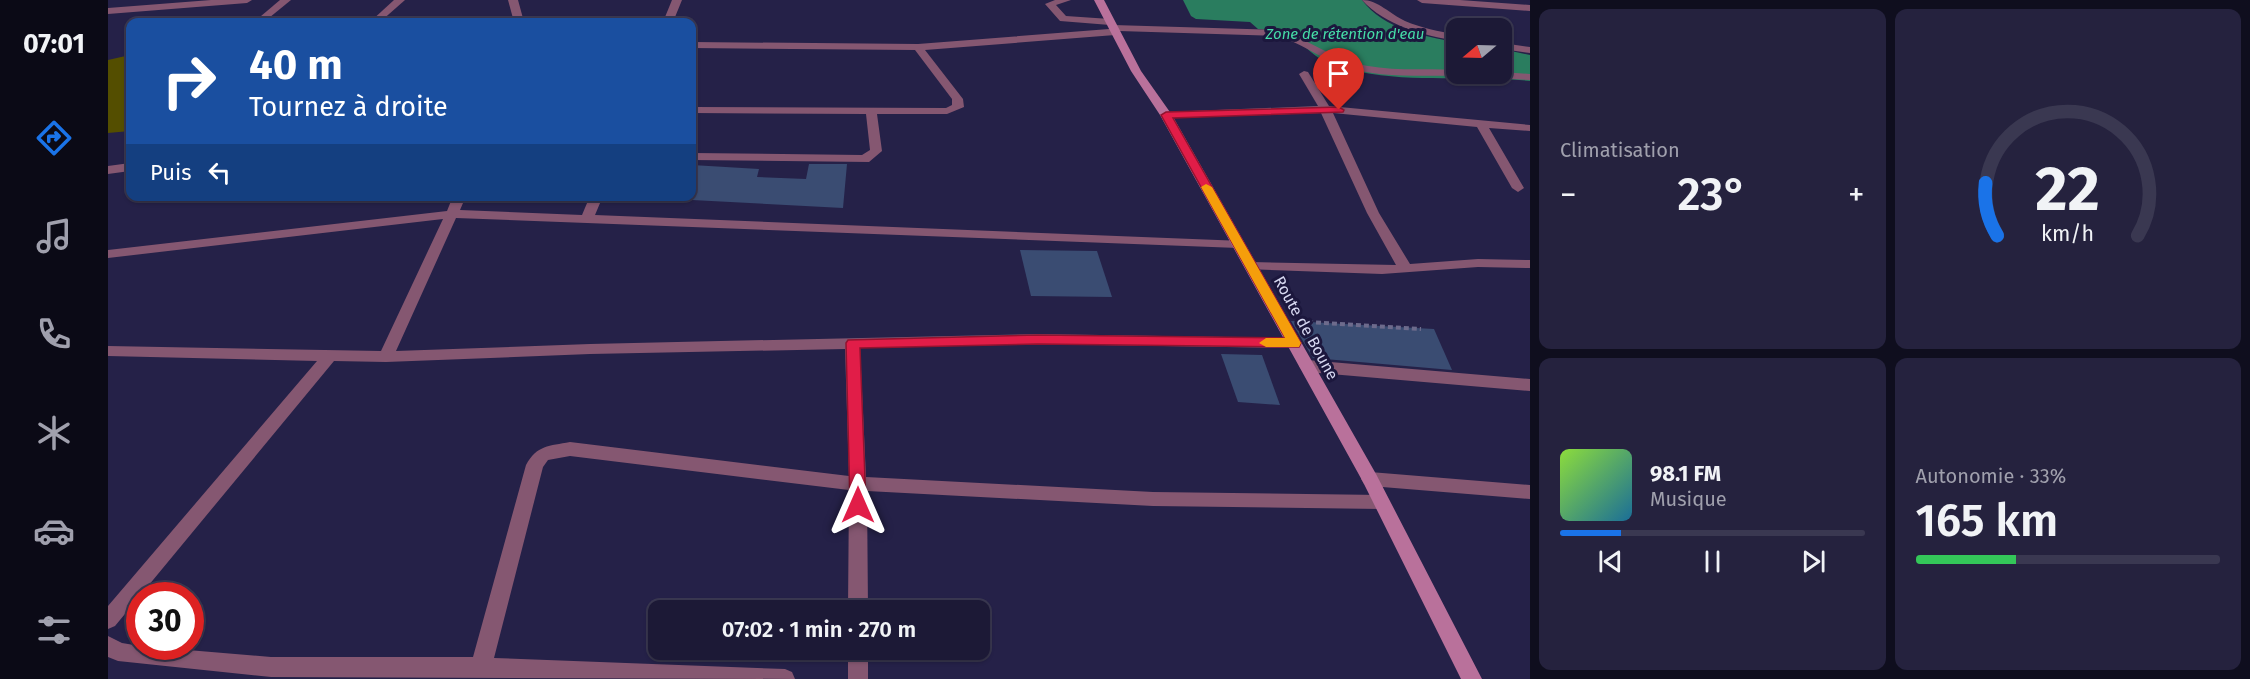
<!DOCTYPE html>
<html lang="fr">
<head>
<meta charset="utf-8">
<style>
  body { margin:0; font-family:"Fira Sans",sans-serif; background:#25223e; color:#f1f3f6; height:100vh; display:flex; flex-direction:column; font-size:22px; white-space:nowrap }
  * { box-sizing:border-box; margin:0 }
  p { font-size:20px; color:#a0a0ad }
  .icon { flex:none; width:33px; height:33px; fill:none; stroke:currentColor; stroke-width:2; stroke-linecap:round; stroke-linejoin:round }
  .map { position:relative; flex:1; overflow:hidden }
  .details { display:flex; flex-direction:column; gap:9px; padding:9px; background:#0f0e1e; width:720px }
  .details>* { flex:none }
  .top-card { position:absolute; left:18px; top:18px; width:570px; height:183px; border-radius:12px; box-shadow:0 2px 4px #0004,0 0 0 2px #3a3851; background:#1a4fa0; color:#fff; overflow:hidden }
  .needle { width:39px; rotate:251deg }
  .fabs { position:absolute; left:1338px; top:18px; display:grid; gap:12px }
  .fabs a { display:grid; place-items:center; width:66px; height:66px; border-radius:12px; background:#1c1936; box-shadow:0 2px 4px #0004,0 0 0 2px #3a3851; font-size:30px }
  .speed { position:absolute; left:18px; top:582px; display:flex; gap:12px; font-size:30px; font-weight:700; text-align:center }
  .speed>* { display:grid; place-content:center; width:78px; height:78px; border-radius:50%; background:#1c1936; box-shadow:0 2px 4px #0004,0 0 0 2px #3a3851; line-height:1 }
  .speed .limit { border:9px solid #d22; background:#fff; color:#111 }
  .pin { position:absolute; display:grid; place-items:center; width:51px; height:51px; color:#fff; margin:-62px -26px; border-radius:50% 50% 50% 0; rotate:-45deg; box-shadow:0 0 6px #0007 }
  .pin .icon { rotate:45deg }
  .me { position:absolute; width:66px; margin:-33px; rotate:0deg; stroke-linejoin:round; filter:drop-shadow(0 0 4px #0008) }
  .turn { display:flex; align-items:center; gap:21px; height:126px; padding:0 24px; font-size:27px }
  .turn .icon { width:78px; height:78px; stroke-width:2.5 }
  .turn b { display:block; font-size:42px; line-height:51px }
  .then { display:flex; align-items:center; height:57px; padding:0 24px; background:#0003; gap:12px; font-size:22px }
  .big { font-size:45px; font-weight:600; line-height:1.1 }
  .details .widget { flex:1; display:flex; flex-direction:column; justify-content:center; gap:9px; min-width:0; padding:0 21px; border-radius:12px; background:#25223e }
  .details .dial { align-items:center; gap:0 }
  .dial svg { height:156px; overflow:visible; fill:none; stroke:#3a3851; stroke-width:7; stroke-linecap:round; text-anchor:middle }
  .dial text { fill:#f1f3f6; stroke:none }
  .song { display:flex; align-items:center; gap:18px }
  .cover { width:72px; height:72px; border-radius:9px; background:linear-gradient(135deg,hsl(90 70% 55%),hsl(200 70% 35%)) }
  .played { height:6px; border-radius:3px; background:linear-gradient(90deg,#1a73e8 20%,#3a3851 20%) }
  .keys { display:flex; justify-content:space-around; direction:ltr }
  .heat { display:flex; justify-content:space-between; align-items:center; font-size:33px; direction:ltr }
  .charge { height:9px; border-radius:4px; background:linear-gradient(90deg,#34c759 33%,#3a3851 0) }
  .details .tiles { flex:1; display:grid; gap:9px; grid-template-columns:repeat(2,1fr) }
  .trip { position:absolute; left:540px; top:600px; width:342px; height:60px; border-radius:12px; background:#1c1936; box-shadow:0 2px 4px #0004,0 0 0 2px #3a3851; font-weight:600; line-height:60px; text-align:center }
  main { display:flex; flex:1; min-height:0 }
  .tab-bar { display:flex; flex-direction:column; width:108px; justify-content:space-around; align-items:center; background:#0b0a16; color:#a0a0ad }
  .tab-bar .icon { width:42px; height:42px }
  .tab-bar .on { color:#1a73e8 }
  .tab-bar b { font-size:27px; color:#f1f3f6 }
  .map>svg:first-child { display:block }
  .green { fill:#544e00 }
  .water { fill:#2a7d5f }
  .building { fill:#3a4c72 }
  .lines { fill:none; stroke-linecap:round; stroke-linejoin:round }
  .path { stroke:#6d6b8c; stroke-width:4; stroke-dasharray:5 3; stroke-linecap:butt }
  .lane { fill:#855771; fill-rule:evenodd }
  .street { fill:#855771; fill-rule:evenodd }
  .secondary { fill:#b9719b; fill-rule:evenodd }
  .route { fill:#e11d48; stroke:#92132f; stroke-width:1.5 }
  .slow { fill:#f59e0b }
  .labels { text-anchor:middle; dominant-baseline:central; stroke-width:6; stroke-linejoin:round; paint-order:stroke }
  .far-water-label { font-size:15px; font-style:italic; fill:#45dda7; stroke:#1c173d }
  .street-label { font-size:16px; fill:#d7d8f1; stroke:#1c173d }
</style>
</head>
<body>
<main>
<nav class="tab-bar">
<b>07:01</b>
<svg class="icon on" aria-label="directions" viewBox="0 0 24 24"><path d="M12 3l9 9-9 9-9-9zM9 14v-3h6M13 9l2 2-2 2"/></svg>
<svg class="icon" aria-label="music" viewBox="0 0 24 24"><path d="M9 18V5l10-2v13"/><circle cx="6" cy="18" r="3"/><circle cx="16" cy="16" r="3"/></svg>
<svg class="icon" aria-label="phone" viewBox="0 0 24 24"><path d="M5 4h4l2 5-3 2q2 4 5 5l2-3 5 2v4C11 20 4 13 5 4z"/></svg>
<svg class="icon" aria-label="climate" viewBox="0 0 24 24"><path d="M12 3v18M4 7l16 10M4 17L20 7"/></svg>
<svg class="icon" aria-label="car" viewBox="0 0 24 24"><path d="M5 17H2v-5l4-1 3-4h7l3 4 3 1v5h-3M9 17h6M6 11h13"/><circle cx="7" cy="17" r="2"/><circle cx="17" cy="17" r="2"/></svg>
<svg class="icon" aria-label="filters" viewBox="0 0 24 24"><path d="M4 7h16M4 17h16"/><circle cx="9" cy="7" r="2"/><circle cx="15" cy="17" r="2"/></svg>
</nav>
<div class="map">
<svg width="1422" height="679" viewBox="0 0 1422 679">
  <rect width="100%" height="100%" fill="#252148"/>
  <!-- green -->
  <path class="green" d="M 22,55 L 22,131 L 0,133 L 0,60 Z"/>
  <!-- water -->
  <path class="water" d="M 1075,0 L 1254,0 C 1276,29 1315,36 1348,42 L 1348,74 L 1394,74 L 1394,49 L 1422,55 L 1422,81 C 1365,75 1309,83 1252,72 C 1244,70 1233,70 1225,66 C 1208,59 1195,45 1182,32 L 1150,29 L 1142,22 L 1088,19 L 1083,16 Z"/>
  <!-- building -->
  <g class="building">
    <path d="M 701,164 L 739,164 L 735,208 L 584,200 L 584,165 L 651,169 L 649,177 L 698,179 Z"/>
    <path d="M 912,250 L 989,251 L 1004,297 L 923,296 Z"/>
    <path d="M 1183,321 L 1326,329 L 1344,370 L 1205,358 Z"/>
    <path d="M 1113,354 L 1154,355 L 1172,405 L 1130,402 Z"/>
  </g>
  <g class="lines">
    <!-- path -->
    <path class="path" d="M 1200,322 L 1313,329"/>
    <!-- lane -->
    <path class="lane" d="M 947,0 L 963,0 L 948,5 L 958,16 L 1002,19 L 1007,22 L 1002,25 L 952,21 L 937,4 Z"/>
    <!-- street -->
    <g class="street">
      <path d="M 103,0 L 144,0 L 139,3 L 0,14 L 0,8 Z"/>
      <path d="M 172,0 L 183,0 L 156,22 L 146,22 Z"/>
      <path d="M 286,0 L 297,0 L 272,22 L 262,22 Z"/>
      <path d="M 400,0 L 410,0 L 416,22 L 406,22 Z"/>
      <path d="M 564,0 L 574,0 L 565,22 L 555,22 Z"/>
      <path d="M 1254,0 C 1270,0 1282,14 1297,21 C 1313,28 1331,31 1348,35 L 1348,41 C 1315,35 1278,26 1254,0 Z"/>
      <path d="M 1309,0 L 1352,0 L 1422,5 L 1422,11 L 1314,3 Z"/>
      <path d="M 1005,25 L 1169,30 C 1197,37 1219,55 1246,63 C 1279,72 1314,68 1348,70 L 1348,74 L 1353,74 L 1348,76 C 1310,75 1269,79 1232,65 C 1210,57 1192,42 1169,36 L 1011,31 L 1007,35 L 817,50 L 855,99 L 856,107 L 839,114 L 769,114 L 774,151 L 761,162 L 584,160 L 584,153 L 754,155 L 762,150 L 758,114 L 584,113 L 584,107 L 838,108 L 844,105 L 844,99 L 807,50 L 584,48 L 584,42 L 810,44 L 1001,29 L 1002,26 Z"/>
      <path d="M 1394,43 L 1422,47 L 1422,53 L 1394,49 Z"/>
      <path d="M 1196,71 L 1200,72 L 1221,106 L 1422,125 L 1422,131 L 1381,128 L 1416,188 L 1410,192 L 1404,188 L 1369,127 L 1225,113 L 1271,213 L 1302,264 L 1370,259 L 1422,260 L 1422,268 L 1370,267 L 1274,274 L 1138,269 L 1136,266 L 1143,262 L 1288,265 L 1259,213 L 1213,113 L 1058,118 L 1052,115 L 1058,112 L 1210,106 L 1191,74 Z"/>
      <path d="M 1394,72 L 1422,74 L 1422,80 L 1366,77 L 1361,74 Z"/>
      <path d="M 22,163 L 22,171 L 0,174 L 0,166 Z"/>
      <path d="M 345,196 L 358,196 L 352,210 L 474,215 L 482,196 L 495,196 L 487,215 L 1135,241 L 1137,244 L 1135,247 L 1130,248 L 348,218 L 288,351 L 482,344 L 930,334 L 1186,338 L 1194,343 L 1186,348 L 930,344 L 752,348 L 758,477 L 1045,492 L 1273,495 L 1279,497 L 1282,502 L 1279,507 L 1273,509 L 1045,506 L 759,491 L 760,610 L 740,610 L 741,490 L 462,456 L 440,460 L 435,467 L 386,658 L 677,669 L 684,672 L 687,679 L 163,677 L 10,661 L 0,657 L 0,636 L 14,643 L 32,646 L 163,657 L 365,657 L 418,465 C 429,445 441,446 462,442 L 741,476 L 737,349 L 482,354 L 278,362 L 226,361 L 7,626 L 0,629 L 0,606 L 209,361 L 0,356 L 0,346 L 273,351 L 335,219 L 0,258 L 0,250 L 339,211 Z"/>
      <path d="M 1199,360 L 1422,379 L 1422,391 L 1199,372 L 1194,370 L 1191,366 L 1194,362 Z"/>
      <path d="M 1262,472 L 1422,485 L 1422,499 L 1262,486 L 1256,484 L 1253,479 L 1256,474 Z"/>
      <rect x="740" y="650" width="20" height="29"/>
    </g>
    <!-- secondary -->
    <path class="secondary" d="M 986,0 L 996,0 L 1033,71 L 1064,115 L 1268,474 L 1374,679 L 1353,679 L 1255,482 L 1052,115 L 1023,71 Z"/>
  </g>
  <!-- route -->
  <path class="route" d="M 1231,107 L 1236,110 L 1235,112 L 1065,118 L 1193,343 L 1191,347 L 930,344 L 752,348 L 758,505 L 756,510 L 750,512 L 744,510 L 742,505 L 738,343 L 740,340 L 930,335 L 1177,338 L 1053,115 L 1058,112 Z"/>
  <!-- slow -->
  <path class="slow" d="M 1098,184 L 1104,187 L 1193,343 L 1191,347 L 1158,347 L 1151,343 L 1158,338 L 1177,338 L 1093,187 Z"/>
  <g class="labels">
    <!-- far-water labels -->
    <g class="far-water-label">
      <text x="1237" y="34">Zone de rétention d'eau</text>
    </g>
    <!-- street labels -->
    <g class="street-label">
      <text transform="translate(1198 328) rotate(61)">Route de Boune</text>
    </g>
  </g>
</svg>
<div class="fabs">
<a><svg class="needle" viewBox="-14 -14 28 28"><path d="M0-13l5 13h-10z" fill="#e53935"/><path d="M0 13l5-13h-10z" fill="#a0a0ad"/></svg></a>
</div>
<div class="speed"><div class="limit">30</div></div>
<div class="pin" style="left:1231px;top:110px;background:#d93025"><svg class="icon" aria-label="arrive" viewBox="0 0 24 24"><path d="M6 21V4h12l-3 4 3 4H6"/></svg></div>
<svg class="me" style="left:750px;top:505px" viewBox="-20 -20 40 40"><path d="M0-17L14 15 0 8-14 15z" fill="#e11d48" stroke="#fff" stroke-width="4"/></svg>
<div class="trip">07:02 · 1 min · 270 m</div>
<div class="top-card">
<div class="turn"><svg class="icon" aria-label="right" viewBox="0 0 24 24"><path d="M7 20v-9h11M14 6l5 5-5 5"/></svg><div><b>40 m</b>Tournez à droite</div></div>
<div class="then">Puis<svg class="icon" aria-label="left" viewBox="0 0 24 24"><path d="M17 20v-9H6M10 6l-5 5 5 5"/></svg></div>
</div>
</div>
<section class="details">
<div class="tiles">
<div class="widget"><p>Climatisation</p>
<div class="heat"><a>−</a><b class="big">23°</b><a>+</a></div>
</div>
<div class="widget dial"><svg viewBox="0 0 100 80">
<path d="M14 69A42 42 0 1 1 86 69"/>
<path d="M14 69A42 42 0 0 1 8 42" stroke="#1a73e8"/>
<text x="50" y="56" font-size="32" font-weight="700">22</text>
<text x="50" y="72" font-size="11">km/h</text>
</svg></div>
<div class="widget">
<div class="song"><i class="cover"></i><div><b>98.1 FM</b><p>Musique</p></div></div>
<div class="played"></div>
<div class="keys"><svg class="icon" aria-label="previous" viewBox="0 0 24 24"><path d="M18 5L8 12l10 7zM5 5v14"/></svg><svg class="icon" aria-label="pause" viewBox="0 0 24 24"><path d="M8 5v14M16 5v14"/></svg><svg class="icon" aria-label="next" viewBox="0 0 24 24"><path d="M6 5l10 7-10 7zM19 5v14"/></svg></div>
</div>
<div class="widget"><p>Autonomie · 33%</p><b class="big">165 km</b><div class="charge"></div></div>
</div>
</section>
</main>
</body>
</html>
